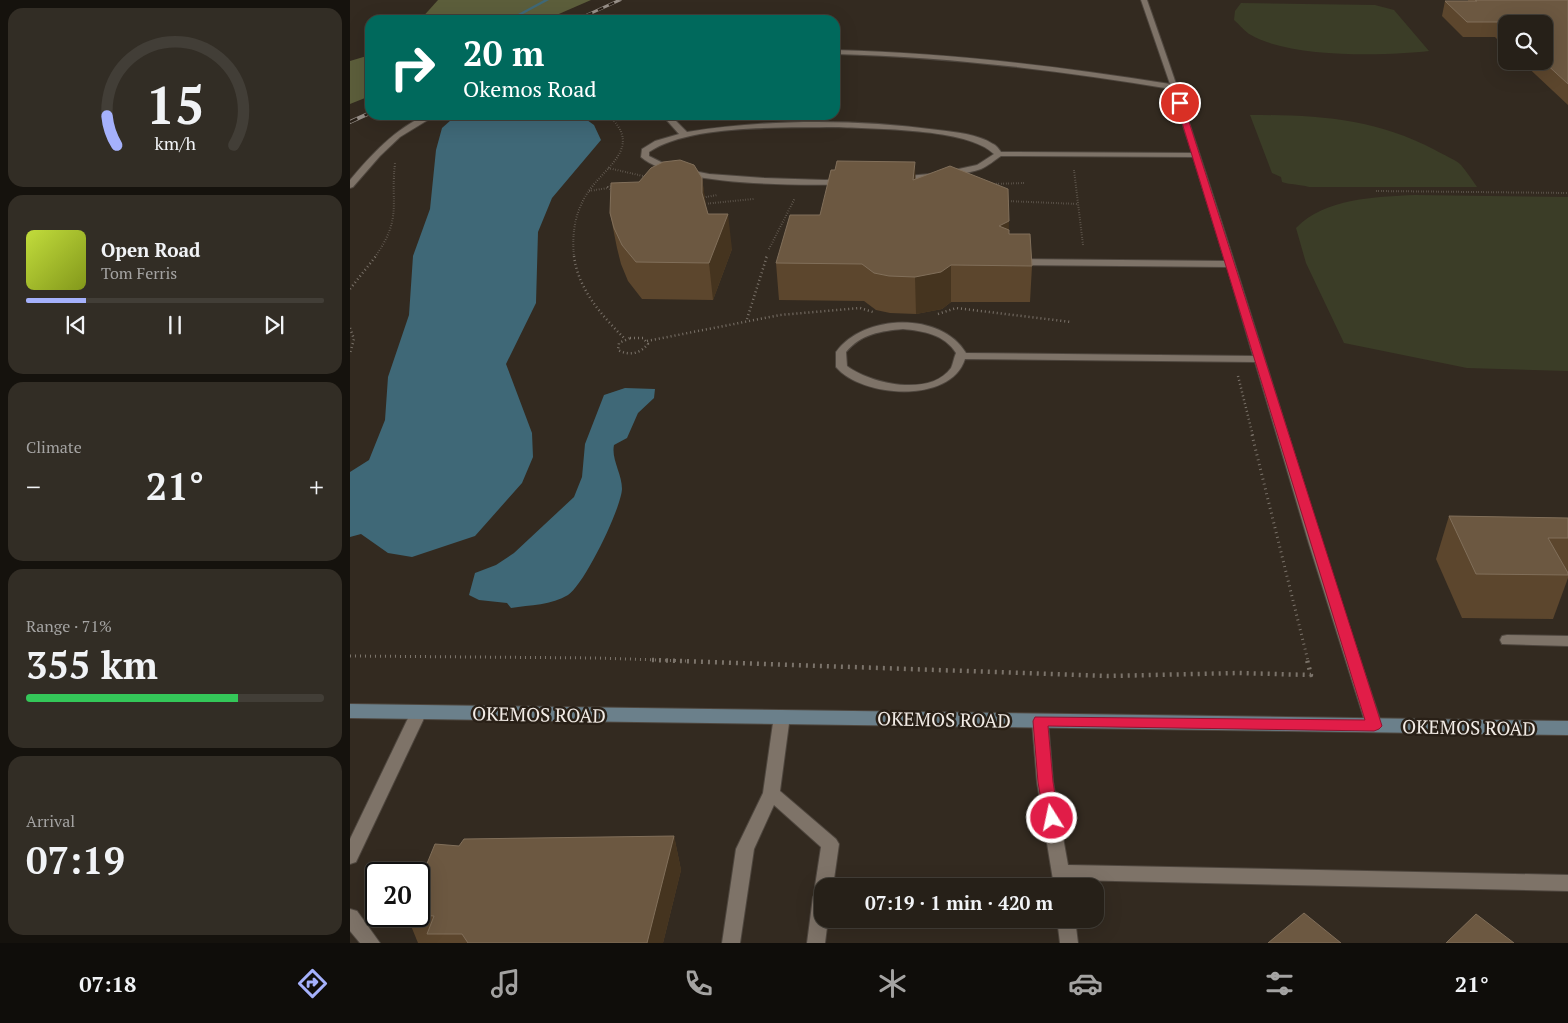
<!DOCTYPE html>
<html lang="en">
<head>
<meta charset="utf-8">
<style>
  body { margin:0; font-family:"PT Serif",serif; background:#322d25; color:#f1f3f6; height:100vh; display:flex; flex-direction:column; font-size:19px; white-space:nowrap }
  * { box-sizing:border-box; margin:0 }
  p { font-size:16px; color:#a4a3a2 }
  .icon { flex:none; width:28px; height:28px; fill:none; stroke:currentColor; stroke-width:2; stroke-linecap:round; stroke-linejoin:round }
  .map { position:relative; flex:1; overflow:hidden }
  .sheet { display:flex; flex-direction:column; gap:8px; padding:8px; background:#15120d; width:350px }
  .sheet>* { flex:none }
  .banner { position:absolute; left:15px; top:15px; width:475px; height:105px; border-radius:15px; box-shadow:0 5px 20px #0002,0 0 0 1px #423e37; background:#00695c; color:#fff; overflow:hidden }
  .buttons { position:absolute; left:1148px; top:15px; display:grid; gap:10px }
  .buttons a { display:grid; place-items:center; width:55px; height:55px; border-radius:10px; background:#262018; box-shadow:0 5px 20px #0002,0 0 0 1px #423e37; font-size:25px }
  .speed { position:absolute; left:15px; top:862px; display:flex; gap:10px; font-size:25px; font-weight:700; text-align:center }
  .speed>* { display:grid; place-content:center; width:65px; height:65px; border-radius:50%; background:#262018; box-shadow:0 5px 20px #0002,0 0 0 1px #423e37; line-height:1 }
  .speed .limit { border:2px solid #111; border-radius:8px; background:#fff; color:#111 }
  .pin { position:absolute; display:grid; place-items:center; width:42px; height:42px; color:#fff; margin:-21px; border:2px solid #fff; border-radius:50%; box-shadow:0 1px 5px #0007 }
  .me { position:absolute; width:55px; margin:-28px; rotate:350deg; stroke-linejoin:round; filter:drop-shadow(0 0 4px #0008) }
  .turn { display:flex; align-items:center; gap:18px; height:105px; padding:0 15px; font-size:22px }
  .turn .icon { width:65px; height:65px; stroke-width:2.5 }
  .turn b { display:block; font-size:35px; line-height:42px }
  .big { font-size:38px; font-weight:700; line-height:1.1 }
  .sheet .tile { flex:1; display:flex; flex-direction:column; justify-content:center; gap:8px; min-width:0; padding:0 18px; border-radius:15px; background:#322d25 }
  .sheet .dial { align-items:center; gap:0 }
  .dial svg { height:130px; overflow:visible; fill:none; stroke:#423e37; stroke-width:7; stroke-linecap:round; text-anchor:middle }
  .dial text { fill:#f1f3f6; stroke:none }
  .song { display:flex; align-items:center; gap:15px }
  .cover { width:60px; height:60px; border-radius:8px; background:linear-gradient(135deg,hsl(70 70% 55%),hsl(70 70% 35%)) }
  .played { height:5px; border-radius:2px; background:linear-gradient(90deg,#a5b1fc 20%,#423e37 20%) }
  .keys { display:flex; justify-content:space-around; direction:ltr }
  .heat { display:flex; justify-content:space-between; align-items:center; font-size:28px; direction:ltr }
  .charge { height:8px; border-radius:4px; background:linear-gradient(90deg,#34c759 71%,#423e37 0) }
  .trip { position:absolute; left:464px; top:878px; width:290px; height:50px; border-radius:15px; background:#262018; box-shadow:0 5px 20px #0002,0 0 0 1px #423e37; font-weight:700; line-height:50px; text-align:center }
  .tabs { display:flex; height:80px; justify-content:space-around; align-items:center; background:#0f0d0a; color:#a4a3a2 }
  .tabs .icon { width:35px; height:35px }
  .tabs .selected { color:#a5b1fc }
  .tabs b { font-size:22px; color:#f1f3f6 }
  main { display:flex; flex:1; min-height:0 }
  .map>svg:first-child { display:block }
  .green { fill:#3b3d27 }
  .forest { fill:#5c5e3b }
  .water { fill:#3f6877 }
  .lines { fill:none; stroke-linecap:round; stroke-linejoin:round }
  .stream { fill:#3f6877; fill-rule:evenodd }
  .lane-casing { stroke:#4e463e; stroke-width:2 }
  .secondary-casing { stroke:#4e463e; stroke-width:2 }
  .path-far3 { stroke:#7b736a; stroke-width:2; stroke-dasharray:0.5 2; stroke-linecap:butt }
  .path-far2 { stroke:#7b736a; stroke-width:2.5; stroke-dasharray:1 3; stroke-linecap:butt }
  .path-far1 { stroke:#7b736a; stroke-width:3; stroke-dasharray:1 4; stroke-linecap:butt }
  .path { stroke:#7b736a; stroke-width:4.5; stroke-dasharray:2 5; stroke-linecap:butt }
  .lane { fill:#7e7368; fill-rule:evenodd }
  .secondary { fill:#6b808b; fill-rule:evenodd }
  .rail-far1-casing { stroke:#978f88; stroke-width:3 }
  .rail-casing { stroke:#978f88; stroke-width:4 }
  .rail-far1 { stroke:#292017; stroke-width:2; stroke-dasharray:6; stroke-linecap:butt }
  .rail { stroke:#292017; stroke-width:2.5; stroke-dasharray:8; stroke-linecap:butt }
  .wall { fill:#5c462d }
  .shaded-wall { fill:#45341f }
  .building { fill:#6c5841; stroke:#816f5a }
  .route { fill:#e11d48; stroke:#92132f }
  .labels { text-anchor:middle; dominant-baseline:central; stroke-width:5; stroke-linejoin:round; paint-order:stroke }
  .near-street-label { font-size:19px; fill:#f2ebe5; stroke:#292017 }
</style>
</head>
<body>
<main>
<section class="sheet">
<div class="tile dial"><svg viewBox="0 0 100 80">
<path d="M14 69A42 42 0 1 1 86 69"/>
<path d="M14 69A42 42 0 0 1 8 51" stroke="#a5b1fc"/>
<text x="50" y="56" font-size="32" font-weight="700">15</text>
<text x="50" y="72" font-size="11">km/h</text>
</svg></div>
<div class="tile">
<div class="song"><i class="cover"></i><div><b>Open Road</b><p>Tom Ferris</p></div></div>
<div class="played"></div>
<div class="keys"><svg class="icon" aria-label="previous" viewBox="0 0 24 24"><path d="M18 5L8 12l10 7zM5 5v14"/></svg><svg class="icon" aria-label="pause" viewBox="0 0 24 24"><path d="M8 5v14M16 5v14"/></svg><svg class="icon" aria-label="next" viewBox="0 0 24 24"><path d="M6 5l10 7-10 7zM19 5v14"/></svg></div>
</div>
<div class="tile"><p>Climate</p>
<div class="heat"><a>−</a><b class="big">21°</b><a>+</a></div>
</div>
<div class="tile"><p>Range · 71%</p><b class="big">355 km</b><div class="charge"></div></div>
<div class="tile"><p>Arrival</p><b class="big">07:19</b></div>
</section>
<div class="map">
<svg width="1218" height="943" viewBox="0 0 1218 943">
  <rect width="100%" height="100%" fill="#332a20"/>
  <!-- green -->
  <g class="green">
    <path d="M 891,3 L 1025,5 L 1044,10 L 1079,51 C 1035,56 940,58 901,35 C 895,32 890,25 884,20 L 885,11 Z"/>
    <path d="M 900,115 C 967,115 1024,118 1085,150 C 1093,155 1105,159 1111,165 C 1117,172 1122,180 1127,187 L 959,187 C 949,184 941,185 932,182 L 931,177 L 922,173 Z"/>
    <path d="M 1065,195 L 1218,197 L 1218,371 L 1117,368 L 994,343 L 956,263 L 946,228 C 975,198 1025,197 1065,195 Z"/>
  </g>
  <!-- forest -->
  <g class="forest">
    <path d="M 88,0 L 241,0 L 195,20 L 70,20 Z"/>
    <path d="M 20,55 L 20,96 L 0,104 L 0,61 Z"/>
  </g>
  <!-- water -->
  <g class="water">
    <path d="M 120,115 L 230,115 L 244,125 L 251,140 L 202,198 L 188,232 L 186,303 L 156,364 L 182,433 L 183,457 L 172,483 L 125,536 L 62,557 L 38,553 L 11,534 L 0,537 L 0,472 L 19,460 L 35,420 L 38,377 L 59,315 L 63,256 L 80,209 L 86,150 L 92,128 L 101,120 Z"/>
    <path d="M 275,388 L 305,389 L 304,398 L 288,413 L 277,438 L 264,445 C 261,459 272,474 272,489 C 271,509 234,585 218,595 C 202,605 180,605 161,608 L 157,603 L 129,600 L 119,595 L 125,573 L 146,565 L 164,553 L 224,497 L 232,477 L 235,444 L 254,395 Z"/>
  </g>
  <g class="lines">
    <!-- stream -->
    <path class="stream" d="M 194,0 L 199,0 L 162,20 L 157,20 Z"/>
    <!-- lane casing -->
    <g class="lane-casing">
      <g id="lane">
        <path d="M 791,0 L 797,0 C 882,239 950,484 1032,725 L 1030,729 L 1024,731 L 1018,729 L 1016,725 L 959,544 L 905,362 L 615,359 C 601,404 512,398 486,367 L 486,352 C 513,314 591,311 616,353 L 903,356 L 877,267 L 666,265 L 661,262 L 666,259 L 875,261 L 843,157 L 651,156 C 645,160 638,166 631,169 C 576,188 333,196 291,157 L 292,149 L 305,141 L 329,134 L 312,115 L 320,115 L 337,132 C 418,119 506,119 588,130 C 605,132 628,134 643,144 C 646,145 649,149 651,152 L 842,153 L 821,89 C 709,70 598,57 485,54 L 485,50 C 598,53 708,66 820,84 ZM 485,127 C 523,129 618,128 644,154 L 627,165 L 590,173 L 536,178 L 475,180 L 414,178 L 359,174 L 319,166 L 299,156 L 299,152 C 340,124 435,128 485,127 ZM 553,329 C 573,331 594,334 606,353 C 604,357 603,364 601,368 C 580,397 521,384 497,366 L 496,352 C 511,334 531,331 553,329 Z"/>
        <path d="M 76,115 L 86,115 L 50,137 L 30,156 L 3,187 L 0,188 L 0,180 C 22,154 45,129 76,115 Z"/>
        <path d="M 1157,635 L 1218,636 L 1218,646 L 1152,644 L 1150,640 L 1152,636 Z"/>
        <path d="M 69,706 L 75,708 L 77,712 L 6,862 L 0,864 L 0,839 L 61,712 L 63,708 Z"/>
        <path d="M 432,710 L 438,712 L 440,716 L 430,791 L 486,839 L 489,844 L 483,886 L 472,886 L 472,919 L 478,919 L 475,943 L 457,943 L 463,897 L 467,891 L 465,886 L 471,847 L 424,805 L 404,849 L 390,943 L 372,943 L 386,849 L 413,793 L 424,716 L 426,712 Z"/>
        <path d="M 690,715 L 696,717 L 698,721 L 703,782 L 718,865 L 1218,875 L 1218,891 L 721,880 L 722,886 L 704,886 L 687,782 L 682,721 L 684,717 Z"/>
        <path d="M 0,909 L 7,911 L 30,943 L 10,943 L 0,931 Z"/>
        <path d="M 707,919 L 725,919 L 728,943 L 710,943 Z"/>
      </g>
    </g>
    <!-- secondary casing -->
    <g class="secondary-casing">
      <path id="secondary" d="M 0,704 L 1218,721 L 1218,735 L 0,718 Z"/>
    </g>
    <!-- path-far3 -->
    <g class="path-far3">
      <path d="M 258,168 L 293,176"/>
      <path d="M 724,170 L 733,245"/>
      <path d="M 272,183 L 276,186 L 270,190 L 261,190 L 258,187 Z"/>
      <path d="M 641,184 L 675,183"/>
      <path d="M 239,191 L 258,188"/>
      <path d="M 1026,191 L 1218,193"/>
      <path d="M 351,198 L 367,195"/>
      <path d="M 656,201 L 728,204"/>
      <path d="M 353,204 L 404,199"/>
      <path d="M 419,249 L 445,198"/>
      <path d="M 25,257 C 53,217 40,205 45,163"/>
      <path d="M 224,257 C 222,236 224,216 235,197 C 251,168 296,149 258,115"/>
      <path d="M 416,257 L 417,255"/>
    </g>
    <!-- path-far2 -->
    <g class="path-far2">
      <path d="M 224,256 C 228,289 252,316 275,339"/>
      <path d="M 0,289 L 26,256"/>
      <path d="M 588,314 L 606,308 L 721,322"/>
      <path d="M 397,319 L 417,256"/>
      <path d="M 0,328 L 4,339 L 0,353"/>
      <path d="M 280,338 L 293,338 L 298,344 C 290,354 279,356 268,350 L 269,343 Z"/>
      <path d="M 297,341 L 430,315 L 510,308 L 523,312"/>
      <path d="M 888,376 L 903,436"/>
    </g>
    <!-- path-far1 -->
    <g class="path-far1">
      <path d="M 902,435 L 958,661"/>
      <path d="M 0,656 L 247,658 L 338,661"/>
    </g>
    <!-- path -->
    <path class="path" d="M 302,660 L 758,676 L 889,673 L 961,675 L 957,660"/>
    <!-- lane -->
    <use href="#lane" class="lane"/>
    <!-- secondary -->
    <use href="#secondary" class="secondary"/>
    <!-- rail-far1 casing -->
    <g class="rail-far1-casing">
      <g id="rail-far1">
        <path d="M 226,20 L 270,0"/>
        <path d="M 17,114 L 20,113"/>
      </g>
    </g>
    <!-- rail casing -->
    <g class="rail-casing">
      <path id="rail" d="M 0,122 L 20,113"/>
    </g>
    <!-- rail-far1 -->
    <use href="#rail-far1" class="rail-far1"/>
    <!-- rail -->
    <use href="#rail" class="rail"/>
  </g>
  <!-- wall -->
  <g class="wall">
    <path d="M 1118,0 L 1218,0 L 1218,105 L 1171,61 L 1194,61 L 1156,24 L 1156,48 L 1145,37 L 1113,37 L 1092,16 L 1095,1 L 1118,1 Z"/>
    <path d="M 352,178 L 356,208 L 358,214 L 382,249 L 363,300 L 292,299 L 278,281 L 271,264 L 267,248 L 260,213 L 289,182 Z"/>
    <path d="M 565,179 L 658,230 L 659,234 L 682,266 L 680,302 L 601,302 L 592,309 L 566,314 L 540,313 L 526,310 L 514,301 L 429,300 L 426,263 L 470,215 Z"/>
    <path d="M 1099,516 L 1218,518 L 1218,578 L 1203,619 L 1112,618 L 1086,559 Z"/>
    <path d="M 324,836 L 331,870 L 313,943 L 68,943 L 57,916 L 69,916 L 69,883 L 109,846 Z"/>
  </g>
  <!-- shaded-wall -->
  <g class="shaded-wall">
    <path d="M 565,162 L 566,195 L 563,180 Z"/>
    <path d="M 352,178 L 357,212 L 352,193 Z"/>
    <path d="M 378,214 L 382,249 L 363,300 L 359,263 Z"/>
    <path d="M 659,221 L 658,256 L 649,226 Z"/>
    <path d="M 601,265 L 601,302 L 592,309 L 566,314 L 565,277 Z"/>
    <path d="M 324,836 L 331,870 L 313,943 L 297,943 Z"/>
  </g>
  <!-- building -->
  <g class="building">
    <path d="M 1125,0 L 1218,0 L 1218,84 L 1193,61 L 1194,61 L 1194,24 L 1156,24 L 1156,29 L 1148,22 L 1117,22 L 1095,1 L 1127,1 Z"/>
    <path d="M 330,160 L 344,165 L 352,178 L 352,193 L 358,214 L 378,214 L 359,263 L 286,262 L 272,245 L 264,228 L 260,213 L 261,183 L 289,182 L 301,168 L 313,162 Z"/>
    <path d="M 487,161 L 565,162 L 563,180 L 600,166 L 658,189 L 659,221 L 649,226 L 659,230 L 659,234 L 680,234 L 682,266 L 601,265 L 591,272 L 565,277 L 539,276 L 524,273 L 512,264 L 426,263 L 440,215 L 470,215 L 481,170 L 485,170 Z"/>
    <path d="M 1099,516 L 1218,518 L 1218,538 L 1198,538 L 1218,573 L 1218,575 L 1126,574 Z"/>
    <path d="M 324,836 L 297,943 L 118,943 L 112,934 L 77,934 L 84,916 L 69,915 L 69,883 L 85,844 L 109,846 L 114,839 Z"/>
    <path d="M 954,913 L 991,943 L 918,943 Z"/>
    <path d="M 1126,914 L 1164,943 L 1096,943 Z"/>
  </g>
  <!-- route -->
  <path class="route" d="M 830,101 L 833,103 L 1032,726 L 1029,729 L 1024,731 L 698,726 L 703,782 L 709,818 L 707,823 L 702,824 L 696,823 L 694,818 L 688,782 L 683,721 L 685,717 L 1015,720 L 826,103 Z"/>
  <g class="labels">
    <!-- near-street labels -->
    <g class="near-street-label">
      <text transform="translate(189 714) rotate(1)">OKEMOS ROAD</text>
      <text transform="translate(594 719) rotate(1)">OKEMOS ROAD</text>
      <text transform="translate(1119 727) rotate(1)">OKEMOS ROAD</text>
    </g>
  </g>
</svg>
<div class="buttons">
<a><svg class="icon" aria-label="search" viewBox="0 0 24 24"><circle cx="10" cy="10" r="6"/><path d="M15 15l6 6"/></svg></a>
</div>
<div class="speed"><div class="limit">20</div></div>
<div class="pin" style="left:830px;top:103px;background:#d93025"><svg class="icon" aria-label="arrive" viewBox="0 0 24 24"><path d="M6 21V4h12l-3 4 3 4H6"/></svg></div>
<svg class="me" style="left:702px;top:818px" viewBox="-20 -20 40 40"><circle r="17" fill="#e11d48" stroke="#fff" stroke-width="3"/><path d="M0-11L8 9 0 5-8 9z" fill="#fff"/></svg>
<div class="trip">07:19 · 1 min · 420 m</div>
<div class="banner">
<div class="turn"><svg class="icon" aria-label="right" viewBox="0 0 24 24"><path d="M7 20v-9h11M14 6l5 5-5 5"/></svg><div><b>20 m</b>Okemos Road</div></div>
</div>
</div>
</main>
<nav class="tabs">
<b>07:18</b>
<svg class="icon selected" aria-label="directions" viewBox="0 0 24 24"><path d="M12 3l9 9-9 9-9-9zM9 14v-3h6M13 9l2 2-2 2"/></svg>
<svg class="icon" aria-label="music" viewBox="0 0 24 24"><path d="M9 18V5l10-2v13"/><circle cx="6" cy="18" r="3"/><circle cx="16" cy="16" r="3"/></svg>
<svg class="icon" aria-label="phone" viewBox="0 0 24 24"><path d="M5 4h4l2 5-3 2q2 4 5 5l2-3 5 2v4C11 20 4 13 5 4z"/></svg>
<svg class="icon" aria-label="climate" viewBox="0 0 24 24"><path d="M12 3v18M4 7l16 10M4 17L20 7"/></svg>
<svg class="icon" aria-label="car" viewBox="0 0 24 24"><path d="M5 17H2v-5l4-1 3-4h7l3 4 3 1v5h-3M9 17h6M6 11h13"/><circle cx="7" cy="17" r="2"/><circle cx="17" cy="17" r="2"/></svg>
<svg class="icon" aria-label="filters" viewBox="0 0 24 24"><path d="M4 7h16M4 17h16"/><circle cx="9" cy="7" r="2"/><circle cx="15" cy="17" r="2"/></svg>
<b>21°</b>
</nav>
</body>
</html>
